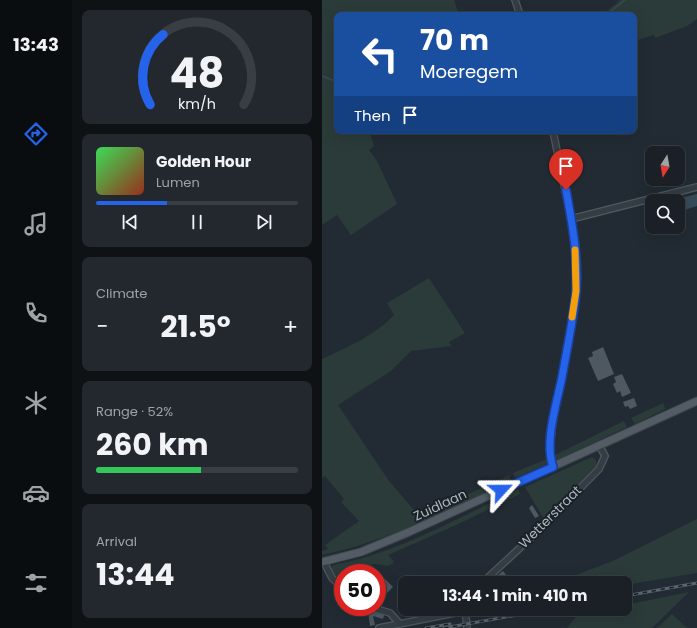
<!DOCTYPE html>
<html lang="en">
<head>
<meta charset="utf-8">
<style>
  body { margin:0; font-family:Poppins,sans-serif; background:#23282e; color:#f1f3f6; height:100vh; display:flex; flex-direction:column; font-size:15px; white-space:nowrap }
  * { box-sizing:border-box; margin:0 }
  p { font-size:13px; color:#9fa3a7 }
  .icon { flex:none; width:22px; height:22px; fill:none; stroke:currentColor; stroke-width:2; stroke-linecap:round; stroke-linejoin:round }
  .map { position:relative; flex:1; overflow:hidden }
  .details { display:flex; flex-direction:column; gap:10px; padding:10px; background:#0e1215; width:250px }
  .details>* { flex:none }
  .top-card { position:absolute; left:12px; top:12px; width:303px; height:122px; border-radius:8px; box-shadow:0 4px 16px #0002,0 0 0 1px #383e43; background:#1a4fa0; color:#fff; overflow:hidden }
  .needle { width:26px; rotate:191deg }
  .fabs { position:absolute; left:323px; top:146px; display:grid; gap:8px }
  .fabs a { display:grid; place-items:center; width:40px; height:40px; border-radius:8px; background:#1a2026; box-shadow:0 4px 16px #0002,0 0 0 1px #383e43; font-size:20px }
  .speed { position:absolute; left:12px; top:564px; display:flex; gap:8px; font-size:20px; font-weight:700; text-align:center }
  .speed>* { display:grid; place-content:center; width:52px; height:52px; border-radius:50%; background:#1a2026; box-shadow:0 4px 16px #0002,0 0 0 1px #383e43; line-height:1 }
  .speed .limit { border:6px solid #d22; background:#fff; color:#111 }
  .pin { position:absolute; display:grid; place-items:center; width:34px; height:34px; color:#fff; margin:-41px -17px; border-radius:50% 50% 50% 0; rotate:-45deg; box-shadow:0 0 4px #0007 }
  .pin .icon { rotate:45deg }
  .me { position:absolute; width:44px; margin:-22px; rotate:66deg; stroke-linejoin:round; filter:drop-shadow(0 0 3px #0008) }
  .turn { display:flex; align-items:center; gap:14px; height:84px; padding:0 20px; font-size:18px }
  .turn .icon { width:52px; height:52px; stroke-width:2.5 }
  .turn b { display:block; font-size:28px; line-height:34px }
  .then { display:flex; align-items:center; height:38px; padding:0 20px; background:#0003; gap:8px; font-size:15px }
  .big { font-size:30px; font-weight:700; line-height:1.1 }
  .details .widget { flex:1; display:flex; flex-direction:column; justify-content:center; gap:6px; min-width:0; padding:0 14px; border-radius:8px; background:#23282e }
  .details .dial { align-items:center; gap:0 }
  .dial svg { height:104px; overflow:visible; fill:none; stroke:#383e43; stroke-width:7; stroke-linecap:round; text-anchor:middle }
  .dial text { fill:#f1f3f6; stroke:none }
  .song { display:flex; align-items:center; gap:12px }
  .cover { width:48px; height:48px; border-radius:6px; background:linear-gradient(135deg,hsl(130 70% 55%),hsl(10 70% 35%)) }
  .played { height:4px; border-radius:2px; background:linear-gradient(90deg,#2563eb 35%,#383e43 35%) }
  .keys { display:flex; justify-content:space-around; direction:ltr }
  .heat { display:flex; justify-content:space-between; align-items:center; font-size:22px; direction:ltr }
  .charge { height:6px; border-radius:3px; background:linear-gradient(90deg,#34c759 52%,#383e43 0) }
  .trip { position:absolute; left:76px; top:576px; width:234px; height:40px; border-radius:8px; background:#1a2026; box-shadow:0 4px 16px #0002,0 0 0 1px #383e43; font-weight:700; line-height:40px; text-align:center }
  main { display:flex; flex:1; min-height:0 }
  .tab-bar { display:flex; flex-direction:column; width:72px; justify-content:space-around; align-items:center; background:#0a0d0f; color:#9fa3a7 }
  .tab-bar .icon { width:28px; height:28px }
  .tab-bar .current { color:#2563eb }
  .tab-bar b { font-size:18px; color:#f1f3f6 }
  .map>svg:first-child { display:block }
  .green { fill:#2a3b39 }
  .water { fill:#374a58 }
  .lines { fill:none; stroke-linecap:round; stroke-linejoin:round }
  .stream { stroke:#374a58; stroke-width:1.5 }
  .building { fill:#4d5861 }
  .minor-casing { stroke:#4f585f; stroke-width:8 }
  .major-casing { stroke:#3e464d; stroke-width:9 }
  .minor { stroke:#353d44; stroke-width:5.5 }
  .major { stroke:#535c64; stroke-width:7 }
  .rail-casing { stroke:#5b656d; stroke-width:3 }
  .rail { stroke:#1a2228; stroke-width:1.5; stroke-dasharray:4.5; stroke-linecap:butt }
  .route-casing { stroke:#184099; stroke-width:10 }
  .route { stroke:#2563eb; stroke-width:7 }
  .slow { stroke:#f59e0b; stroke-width:7 }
  .labels { text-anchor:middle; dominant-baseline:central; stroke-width:4; stroke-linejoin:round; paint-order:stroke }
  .street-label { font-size:13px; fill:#afb8c1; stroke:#1a2228 }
</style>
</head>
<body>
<main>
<nav class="tab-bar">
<b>13:43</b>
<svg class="icon current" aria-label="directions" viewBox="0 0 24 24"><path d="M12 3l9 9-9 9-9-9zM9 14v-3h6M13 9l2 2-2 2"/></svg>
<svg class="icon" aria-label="music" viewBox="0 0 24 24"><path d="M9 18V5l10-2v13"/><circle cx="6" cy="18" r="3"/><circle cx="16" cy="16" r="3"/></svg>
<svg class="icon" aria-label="phone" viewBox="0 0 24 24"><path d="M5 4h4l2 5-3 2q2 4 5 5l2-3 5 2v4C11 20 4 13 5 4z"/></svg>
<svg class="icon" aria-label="climate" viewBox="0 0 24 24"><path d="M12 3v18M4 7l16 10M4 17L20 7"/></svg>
<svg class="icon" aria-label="car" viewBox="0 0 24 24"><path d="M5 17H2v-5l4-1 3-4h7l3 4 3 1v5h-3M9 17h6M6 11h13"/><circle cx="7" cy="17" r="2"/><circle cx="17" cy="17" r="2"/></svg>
<svg class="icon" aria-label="filters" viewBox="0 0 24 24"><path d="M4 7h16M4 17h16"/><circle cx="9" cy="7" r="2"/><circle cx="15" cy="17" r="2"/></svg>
</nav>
<section class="details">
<div class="widget dial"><svg viewBox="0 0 100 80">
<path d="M14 69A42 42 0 1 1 86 69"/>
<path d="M14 69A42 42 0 0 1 24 15" stroke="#2563eb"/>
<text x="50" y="56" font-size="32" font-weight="700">48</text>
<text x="50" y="72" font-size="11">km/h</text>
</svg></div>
<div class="widget">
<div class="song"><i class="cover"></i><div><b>Golden Hour</b><p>Lumen</p></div></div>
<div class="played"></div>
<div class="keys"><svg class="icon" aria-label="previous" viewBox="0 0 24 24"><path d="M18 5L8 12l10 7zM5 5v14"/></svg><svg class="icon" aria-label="pause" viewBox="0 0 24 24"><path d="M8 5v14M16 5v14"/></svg><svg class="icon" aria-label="next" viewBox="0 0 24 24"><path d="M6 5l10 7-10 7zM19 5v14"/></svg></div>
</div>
<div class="widget"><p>Climate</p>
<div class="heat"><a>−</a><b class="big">21.5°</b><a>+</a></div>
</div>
<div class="widget"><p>Range · 52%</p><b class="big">260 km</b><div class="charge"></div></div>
<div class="widget"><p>Arrival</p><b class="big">13:44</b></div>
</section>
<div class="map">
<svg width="375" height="628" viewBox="0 0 375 628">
  <rect width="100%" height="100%" fill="#222b33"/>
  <!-- green -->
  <g class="green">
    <path d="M 0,0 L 132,0 L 137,15 L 15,15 L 15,131 L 50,131 L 48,132 L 52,146 L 47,150 L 55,161 L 75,204 L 29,235 L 15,215 L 0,225 Z"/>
    <path d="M 298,0 L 375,0 L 375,19 L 365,26 L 333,38 L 332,35 L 312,41 L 312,15 L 280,15 Z"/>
    <path d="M 107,278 L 143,333 L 127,342 L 129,346 L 89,351 L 69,371 L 16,405 L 67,481 L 98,517 L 187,475 L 189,480 C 128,509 67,541 0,555 L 0,551 L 6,549 L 3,545 L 37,521 L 19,502 L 22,499 L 3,476 L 0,478 L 0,359 C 26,347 52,336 72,315 L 65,303 Z"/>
    <path d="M 341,403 L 343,409 L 313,424 L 309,418 Z"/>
    <path d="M 302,421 L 305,427 L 233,461 L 231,456 Z"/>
    <path d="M 270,457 L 274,460 L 274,466 L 222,519 L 203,487 Z"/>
    <path d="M 225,459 L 227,463 L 193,478 L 191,473 Z"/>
    <path d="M 196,489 L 198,494 L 132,526 L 66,555 L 72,562 L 66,566 L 52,564 L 21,573 L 21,586 L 11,576 L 8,570 L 11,565 C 76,553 136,518 196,489 Z"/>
    <path d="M 375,519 L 375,573 L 303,585 L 303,583 L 253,583 L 249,577 L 293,560 Z"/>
    <path d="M 367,592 L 330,628 L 245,628 L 255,615 L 283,609 L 303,609 L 303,605 Z"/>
    <path d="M 350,614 L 365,628 L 335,628 Z"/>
  </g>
  <!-- water -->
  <path class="water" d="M 375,194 L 375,206 L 356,212 L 356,201 L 346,201 Z"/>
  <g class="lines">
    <!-- stream -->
    <g class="stream">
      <path d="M 284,15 L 303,0"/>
      <path d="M 0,76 L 10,80 L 15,79"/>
    </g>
  </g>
  <!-- building -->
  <g class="building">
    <path d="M 281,347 L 292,374 L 276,381 L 266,358 L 271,356 L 270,352 Z"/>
    <path d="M 300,374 L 309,393 L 300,397 L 298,391 L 295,393 L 291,384 L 294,382 L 292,377 Z"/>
    <path d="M 312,398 L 315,406 L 308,409 L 306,406 L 303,407 L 301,402 Z"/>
    <path d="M 210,505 L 217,516 L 213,518 L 207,508 Z"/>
    <path d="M 181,571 L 189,581 L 187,583 L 183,578 L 180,580 L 182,583 L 174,583 L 171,579 Z"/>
    <path d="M 58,574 L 71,587 L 65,593 L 55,584 L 55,577 Z"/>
    <path d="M 46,611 L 62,615 L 61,619 L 51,616 L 53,625 L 48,626 Z"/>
  </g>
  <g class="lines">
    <!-- minor casing -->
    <g class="minor-casing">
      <g id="minor">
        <path d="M 193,0 L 198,15"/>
        <path d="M 231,131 L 249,219 L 253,251 L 254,291 L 244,356 L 231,420 L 228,449 L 231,467"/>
        <path d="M 249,219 L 375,187"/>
        <path d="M 2,562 L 10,578 L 21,589"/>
        <path d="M 160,583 L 213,534 L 277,469 L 283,456 L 277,445"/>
        <path d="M 48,607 L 68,613 L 78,624"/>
        <path d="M 143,609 L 145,628"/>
        <path d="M 57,628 L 143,611"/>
      </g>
    </g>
    <!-- major casing -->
    <g class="major-casing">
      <path id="major" d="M 0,562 L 39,552 L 87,532 L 375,401"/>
    </g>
    <!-- minor -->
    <use href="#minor" class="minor"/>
    <!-- major -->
    <use href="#major" class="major"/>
    <!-- rail casing -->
    <g class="rail-casing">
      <g id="rail">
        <path d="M 303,596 L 375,583"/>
        <path d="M 104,628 L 128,624"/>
        <path d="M 122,628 L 229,609"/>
      </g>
    </g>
    <!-- rail -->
    <use href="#rail" class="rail"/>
  </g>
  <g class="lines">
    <!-- route casing -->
    <g class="route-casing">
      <path id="route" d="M 179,490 L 231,467 C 222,441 235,403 240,377 C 245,349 251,321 254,293 C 257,259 250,223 244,190"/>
    </g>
    <!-- route -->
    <use href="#route" class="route"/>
    <!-- slow -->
    <path class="slow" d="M 250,317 L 254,291 L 253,250"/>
  </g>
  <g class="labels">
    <!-- street labels -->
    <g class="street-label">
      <text transform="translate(118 505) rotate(-25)">Zuidlaan</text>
      <text transform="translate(228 517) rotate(-45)">Wetterstraat</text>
    </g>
  </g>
</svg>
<div class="fabs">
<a><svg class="needle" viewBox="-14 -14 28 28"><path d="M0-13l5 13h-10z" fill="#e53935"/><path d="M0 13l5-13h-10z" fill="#9fa3a7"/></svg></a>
<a><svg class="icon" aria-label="search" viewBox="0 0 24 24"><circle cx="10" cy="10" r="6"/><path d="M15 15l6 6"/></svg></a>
</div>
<div class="speed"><div class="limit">50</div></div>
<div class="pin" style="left:244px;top:190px;background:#d93025"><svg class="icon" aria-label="arrive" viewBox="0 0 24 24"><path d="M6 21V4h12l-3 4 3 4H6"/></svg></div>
<svg class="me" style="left:179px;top:490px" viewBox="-20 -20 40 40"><path d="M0-17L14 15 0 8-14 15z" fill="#2563eb" stroke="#fff" stroke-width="4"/></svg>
<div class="trip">13:44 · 1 min · 410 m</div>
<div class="top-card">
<div class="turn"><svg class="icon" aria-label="left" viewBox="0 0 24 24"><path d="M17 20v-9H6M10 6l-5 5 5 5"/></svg><div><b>70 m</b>Moeregem</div></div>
<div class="then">Then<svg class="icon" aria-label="arrive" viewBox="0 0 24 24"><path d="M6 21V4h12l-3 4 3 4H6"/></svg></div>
</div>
</div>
</main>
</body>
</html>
